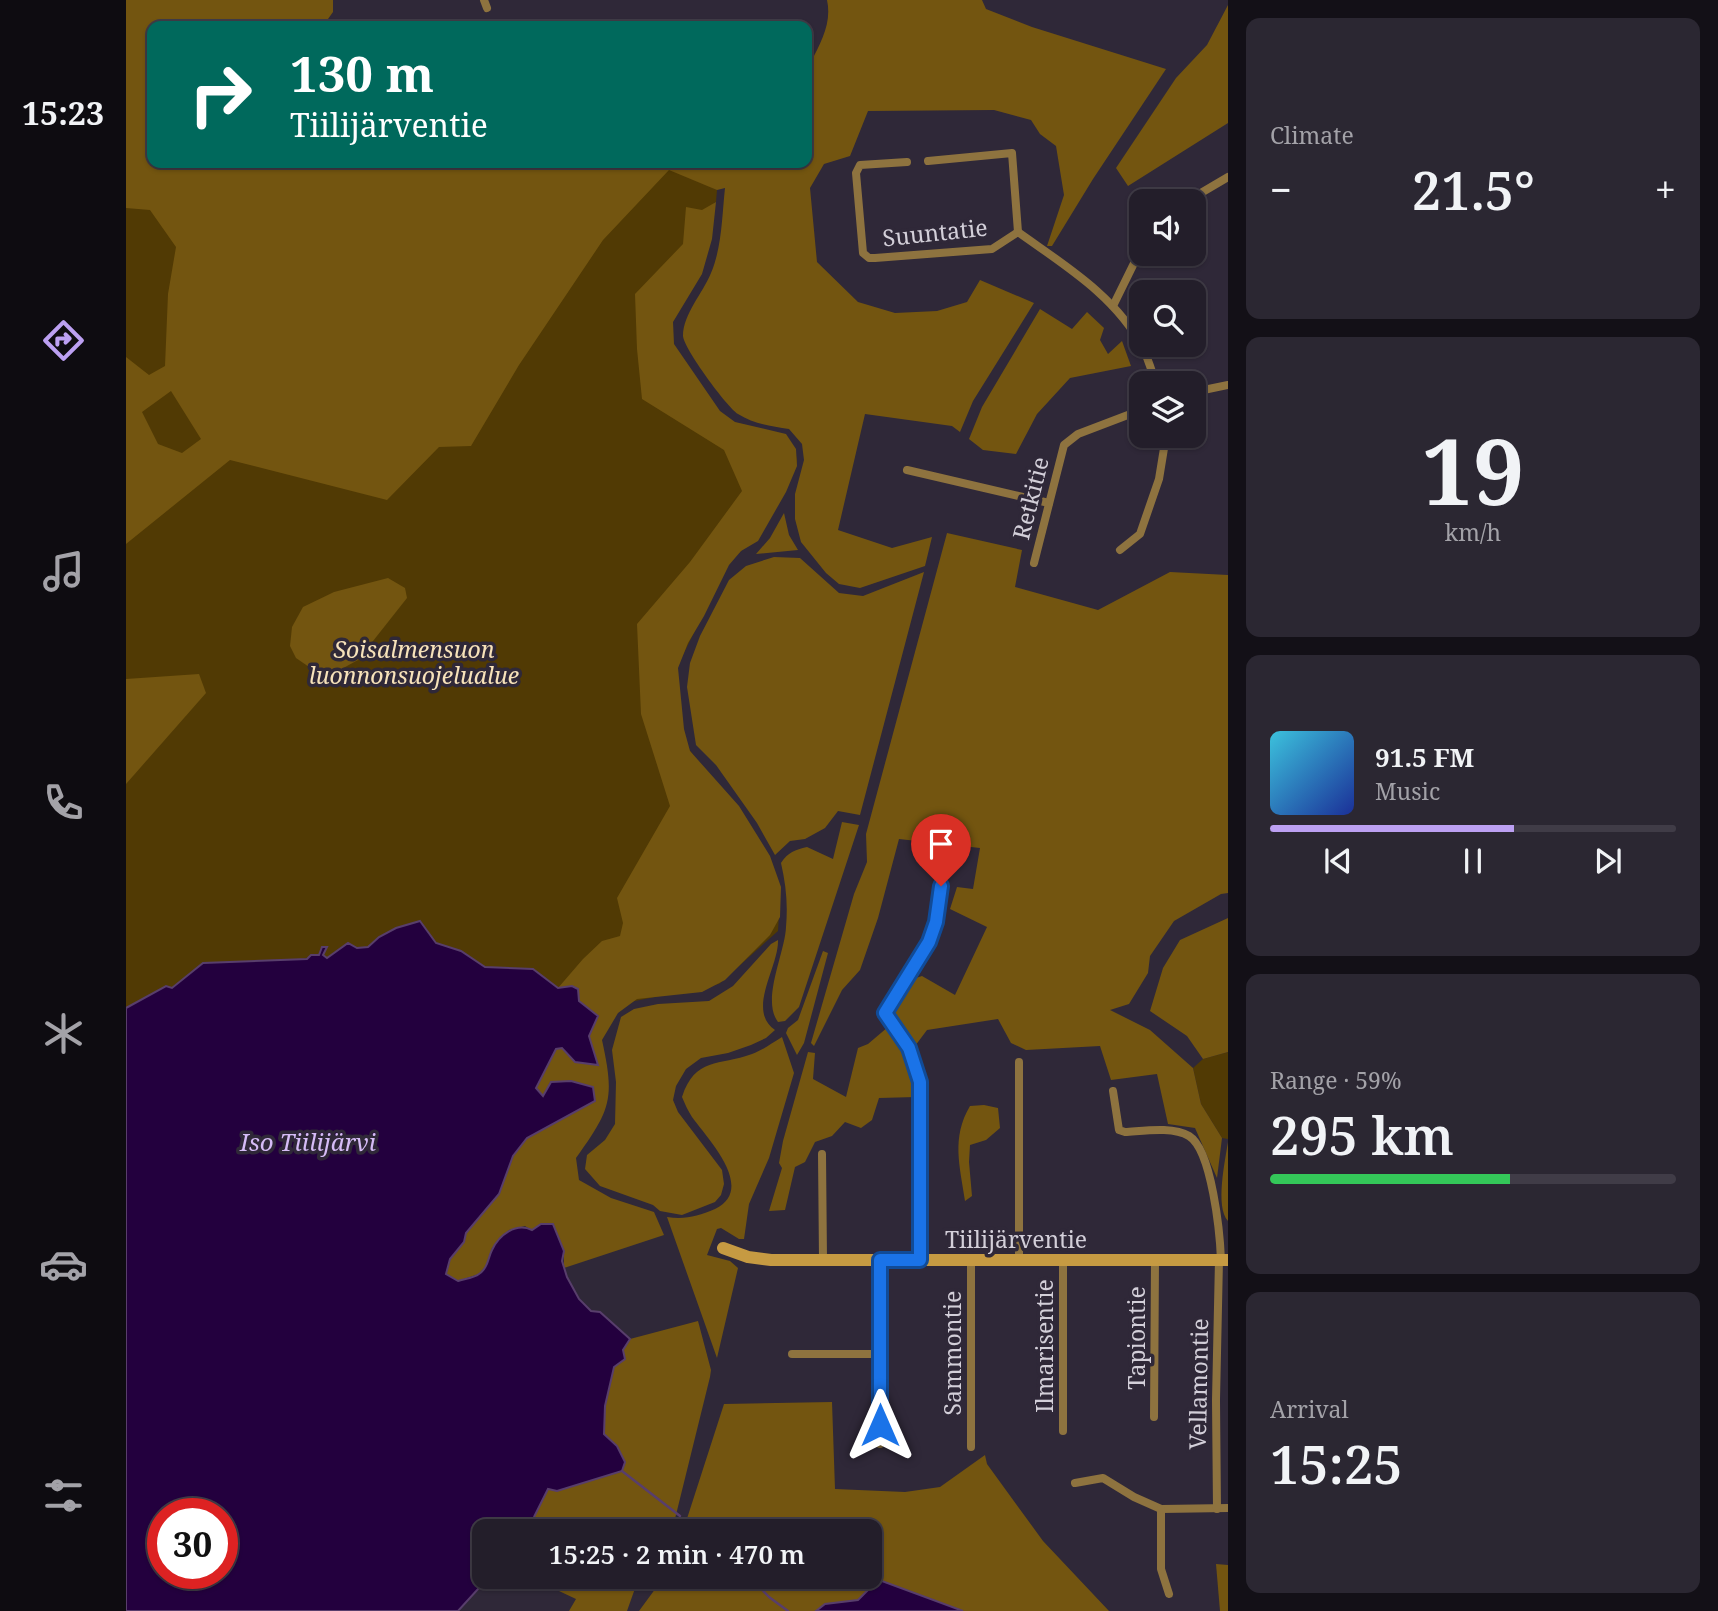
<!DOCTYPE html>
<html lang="en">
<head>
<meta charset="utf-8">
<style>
  body { margin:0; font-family:"Noto Serif",serif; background:#2b2732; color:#f1f3f6; height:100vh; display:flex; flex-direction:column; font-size:26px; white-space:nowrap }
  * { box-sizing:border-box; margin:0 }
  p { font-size:23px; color:#a3a2a8 }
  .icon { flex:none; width:38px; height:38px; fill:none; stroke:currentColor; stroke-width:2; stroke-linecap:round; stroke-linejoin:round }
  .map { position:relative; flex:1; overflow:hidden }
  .drawer { display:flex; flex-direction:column; gap:18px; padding:18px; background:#131017; width:490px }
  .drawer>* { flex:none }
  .hud { position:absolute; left:21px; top:21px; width:665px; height:147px; border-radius:14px; box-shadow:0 2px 5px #0004,0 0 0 2px #403c47; background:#00695c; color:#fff; overflow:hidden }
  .tools { position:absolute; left:1003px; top:189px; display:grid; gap:14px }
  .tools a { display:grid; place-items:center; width:77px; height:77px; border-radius:14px; background:#231e2a; box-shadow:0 2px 5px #0004,0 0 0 2px #403c47; font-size:35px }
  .speed { position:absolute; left:21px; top:1498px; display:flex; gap:14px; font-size:35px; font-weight:700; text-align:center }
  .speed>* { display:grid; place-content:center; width:91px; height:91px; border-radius:50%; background:#231e2a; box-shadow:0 2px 5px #0004,0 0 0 2px #403c47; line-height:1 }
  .speed .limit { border:10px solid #d22; background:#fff; color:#111 }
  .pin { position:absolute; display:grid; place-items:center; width:60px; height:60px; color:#fff; margin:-72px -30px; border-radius:50% 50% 50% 0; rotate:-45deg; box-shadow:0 0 7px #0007 }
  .pin .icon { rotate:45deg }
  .me { position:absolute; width:77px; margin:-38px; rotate:0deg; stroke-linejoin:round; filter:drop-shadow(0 0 5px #0008) }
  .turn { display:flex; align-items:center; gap:24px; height:147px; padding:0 28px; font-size:32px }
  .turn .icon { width:91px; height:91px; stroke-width:2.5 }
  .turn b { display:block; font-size:49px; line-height:60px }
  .big { font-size:52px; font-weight:600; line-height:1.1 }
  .drawer .widget { flex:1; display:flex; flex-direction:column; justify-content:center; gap:10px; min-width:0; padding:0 24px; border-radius:14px; background:#2b2732 }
  .drawer .dial { align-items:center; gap:0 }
  .dial b { font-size:91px; line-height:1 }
  .song { display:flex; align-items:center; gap:21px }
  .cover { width:84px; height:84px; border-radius:10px; background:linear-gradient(135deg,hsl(190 70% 55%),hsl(230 70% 35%)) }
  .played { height:7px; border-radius:4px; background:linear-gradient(90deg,#bca0f2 60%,#403c47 60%) }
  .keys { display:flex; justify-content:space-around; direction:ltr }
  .heat { display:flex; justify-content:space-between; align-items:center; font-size:38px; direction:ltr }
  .charge { height:10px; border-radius:5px; background:linear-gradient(90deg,#34c759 59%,#403c47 0) }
  .trip { position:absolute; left:346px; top:1519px; width:410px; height:70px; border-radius:14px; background:#231e2a; box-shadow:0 2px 5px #0004,0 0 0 2px #403c47; font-weight:600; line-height:70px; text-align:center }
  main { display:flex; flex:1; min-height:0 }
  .dock { display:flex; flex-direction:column; width:126px; justify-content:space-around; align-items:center; background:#0e0c11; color:#a3a2a8 }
  .dock .icon { width:49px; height:49px }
  .dock .active { color:#bca0f2 }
  .dock b { font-size:32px; color:#f1f3f6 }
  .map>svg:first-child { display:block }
  .green { fill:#513a04 }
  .forest { fill:#735510; fill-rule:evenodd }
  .water { fill:#23003e; stroke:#583e6c; stroke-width:2; fill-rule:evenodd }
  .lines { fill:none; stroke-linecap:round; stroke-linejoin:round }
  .stream { stroke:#583e6c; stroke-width:2.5 }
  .street { stroke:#8e733f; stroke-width:8 }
  .secondary { stroke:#c69a42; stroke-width:12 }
  .route-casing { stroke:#114b97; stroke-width:18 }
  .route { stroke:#1a73e8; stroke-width:12 }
  .labels { text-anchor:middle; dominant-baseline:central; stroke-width:7; stroke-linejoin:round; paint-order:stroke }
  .street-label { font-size:23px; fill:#d3cfd9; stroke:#2f2838 }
  .park-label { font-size:23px; font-style:italic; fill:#f7e2ba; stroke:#2f2838 }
  .water-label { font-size:24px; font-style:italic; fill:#d5bbf6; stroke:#2f2838 }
</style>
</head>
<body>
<main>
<nav class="dock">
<b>15:23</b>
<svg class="icon active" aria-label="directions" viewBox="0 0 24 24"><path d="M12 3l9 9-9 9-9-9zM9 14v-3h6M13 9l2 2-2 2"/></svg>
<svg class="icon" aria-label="music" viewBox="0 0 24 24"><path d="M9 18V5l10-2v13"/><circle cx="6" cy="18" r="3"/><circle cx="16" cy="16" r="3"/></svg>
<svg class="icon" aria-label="phone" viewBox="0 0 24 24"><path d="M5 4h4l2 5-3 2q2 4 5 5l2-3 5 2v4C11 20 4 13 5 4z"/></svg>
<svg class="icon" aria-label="climate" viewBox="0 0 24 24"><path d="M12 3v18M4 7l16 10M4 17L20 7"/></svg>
<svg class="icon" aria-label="car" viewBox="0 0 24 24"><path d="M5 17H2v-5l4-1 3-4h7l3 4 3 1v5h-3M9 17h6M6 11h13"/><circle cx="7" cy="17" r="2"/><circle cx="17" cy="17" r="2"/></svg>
<svg class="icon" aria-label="filters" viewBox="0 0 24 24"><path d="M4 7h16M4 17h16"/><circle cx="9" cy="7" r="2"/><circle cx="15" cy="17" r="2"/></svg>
</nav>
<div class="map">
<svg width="1102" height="1611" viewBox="0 0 1102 1611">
  <rect width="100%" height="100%" fill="#2f2838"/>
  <!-- green -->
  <g class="green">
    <path d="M 454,163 L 586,163 L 587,188 L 591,190 L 590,202 L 588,203 L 546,320 L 546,349 L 591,409 L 604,421 L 649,433 L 669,448 L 671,462 L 640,526 L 602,564 L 551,667 L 557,741 L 636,848 L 654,897 L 652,931 L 593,984 L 499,1003 L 443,992 L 363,969 L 244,944 L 242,947 L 201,958 L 193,955 L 43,991 L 9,1008 L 0,1008 L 0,201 Z"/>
    <path d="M 1102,1052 L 1102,1139 L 1096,1138 L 1075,1104 L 1067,1068 L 1077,1059 Z"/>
  </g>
  <!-- forest -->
  <g class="forest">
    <path d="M 0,0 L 207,0 L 207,12 L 197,26 L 26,26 L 26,163 L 681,163 L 681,65 L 685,62 C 695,42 706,23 701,0 L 856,0 L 860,9 L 906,27 L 1040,69 L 967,179 L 926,246 L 921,246 L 938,195 L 930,146 L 914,134 L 905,120 L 868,110 L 742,111 L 724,156 L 698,164 L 684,188 L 691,262 L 732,302 L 769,313 L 811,311 L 841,302 L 854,280 L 908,303 L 847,401 L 834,432 L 826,426 L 739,414 L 712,530 L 766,548 L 806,537 L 799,566 L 734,588 L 713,584 L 700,573 L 675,542 L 669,519 L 669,494 L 678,460 L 676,444 L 663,429 C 645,426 628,424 612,414 C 601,407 558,349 557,336 C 557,314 577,293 585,273 C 596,247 596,216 599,188 L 591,190 L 543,170 L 477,240 L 393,365 L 345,446 L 313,447 L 261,500 L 104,460 L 0,544 L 0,357 L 23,375 L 39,366 L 42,294 L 50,247 L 24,210 L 0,208 ZM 45,391 L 75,439 L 56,453 L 32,444 L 16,412 Z"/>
    <path d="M 1102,5 L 1102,123 L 1002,186 L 990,168 L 1050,78 L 1081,45 Z"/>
    <path d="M 590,202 L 586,239 L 576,274 L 547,322 L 548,344 L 594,411 L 609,422 L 660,434 L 670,449 L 671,466 L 660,492 L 632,541 L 615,551 L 603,565 L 578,616 L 562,643 L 552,668 L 558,729 L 564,751 L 613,806 L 644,856 L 655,887 L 654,917 L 644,935 L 599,980 L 576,992 L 511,999 L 492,1013 L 476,1040 C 489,1099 485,1109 450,1158 L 453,1180 L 485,1198 L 528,1212 L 538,1235 L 438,1268 L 438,1251 L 399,1226 L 383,1230 L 366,1248 L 361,1265 L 353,1274 L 332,1281 L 320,1274 L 324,1259 L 338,1242 L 340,1233 L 373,1194 L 387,1156 L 401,1137 L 469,1101 L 417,1096 L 410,1089 L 430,1049 L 436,1048 L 450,1062 L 471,1064 L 453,1001 L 453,994 L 432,988 L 457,959 L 476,941 L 494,936 L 497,923 L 491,898 L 544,806 L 515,714 L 511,624 L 564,562 L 616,491 L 598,450 L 516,399 L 511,349 L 509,294 L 557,244 L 560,207 L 576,210 Z"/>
    <path d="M 914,309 L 946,329 L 961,312 L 978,328 L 974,340 L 982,354 L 996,341 L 1005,366 L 944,378 L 911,414 L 890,454 L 857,450 L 843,439 L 856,407 Z"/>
    <path d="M 658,513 L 663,535 L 672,550 L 630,554 L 644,538 Z"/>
    <path d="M 821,533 L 896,550 L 889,587 L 972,610 L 1044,572 L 1102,575 L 1102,893 L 1095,894 L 1048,921 L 1024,956 L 1022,973 L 1003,1004 L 984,1010 L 1024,1030 L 1067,1068 L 1075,1104 L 1096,1138 L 1091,1178 L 1069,1128 L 1042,1124 L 1031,1074 L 985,1080 L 974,1046 L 900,1050 L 885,1043 L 872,1019 L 801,1030 L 789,1046 L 768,1014 L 787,979 L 796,976 L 829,995 L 861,927 L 824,909 L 831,887 L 847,889 L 854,848 L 773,839 L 752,918 L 734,970 L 716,990 L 688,1046 L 685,1043 L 728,894 L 741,862 L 740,834 Z"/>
    <path d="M 648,557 L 674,558 L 713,593 L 737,596 L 798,572 L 734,815 L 712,811 L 699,828 L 679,839 L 664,841 L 649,855 L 631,823 L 590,765 L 570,745 L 561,687 L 564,663 L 574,636 L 603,580 L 620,566 Z"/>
    <path d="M 262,578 L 279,588 L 281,598 L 232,660 L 210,672 L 186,669 L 170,658 L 164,646 L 166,627 L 177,607 L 208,592 Z"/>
    <path d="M 73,674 L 80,693 L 0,784 L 0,679 Z"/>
    <path d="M 716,822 L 733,825 L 673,1007 L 659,1021 L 652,1022 C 635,1000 659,953 660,927 C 662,904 660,885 655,863 C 662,852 669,850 681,847 L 707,859 Z"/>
    <path d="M 1102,918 L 1102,1052 L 1077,1059 L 1061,1036 L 1024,1011 L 1037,968 L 1054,940 Z"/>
    <path d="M 652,940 C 653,967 620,1010 649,1030 L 640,1038 L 625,1045 L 602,1053 L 575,1058 L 560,1069 L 550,1086 L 547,1100 L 552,1112 L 596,1170 L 598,1184 L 595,1195 L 589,1202 L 556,1215 L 534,1211 L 527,1205 L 474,1186 L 459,1169 L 461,1155 L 479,1140 L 489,1124 L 490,1082 L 486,1050 L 495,1017 L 508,1009 L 532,1004 L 583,1001 L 607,986 L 645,944 Z"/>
    <path d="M 697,951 L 702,953 L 678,1043 L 671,1055 L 660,1033 L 662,1028 L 672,1020 Z"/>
    <path d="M 762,1027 C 779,1049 787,1069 790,1097 L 753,1098 L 746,1120 L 735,1128 L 719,1122 L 706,1136 L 689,1142 L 679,1162 L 669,1167 L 659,1210 L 643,1211 L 656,1168 L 653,1163 L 657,1141 L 682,1052 L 689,1053 L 687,1079 L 720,1097 L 732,1048 L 742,1044 Z"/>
    <path d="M 656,1037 L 668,1073 L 643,1158 L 623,1204 L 618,1239 L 613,1239 L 595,1228 L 591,1229 L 581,1255 L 604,1261 L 612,1268 L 591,1358 L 541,1217 C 559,1220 572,1216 589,1209 C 631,1189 581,1138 566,1117 C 562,1111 559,1104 556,1097 C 569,1057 593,1066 626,1054 C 637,1050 646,1043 656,1037 Z"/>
    <path d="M 858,1105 L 872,1108 L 874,1128 L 860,1140 L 844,1145 L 843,1162 L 846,1196 L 839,1201 C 834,1166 825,1138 844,1106 Z"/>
    <path d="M 1102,1142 L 1102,1221 C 1089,1207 1099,1161 1102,1142 Z"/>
    <path d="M 572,1321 L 585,1370 L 584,1377 L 546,1531 L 398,1531 L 408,1517 L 422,1489 L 431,1491 L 496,1471 L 499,1462 L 491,1446 L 478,1434 L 479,1406 L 488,1367 L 499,1359 L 497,1350 L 504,1339 Z"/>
    <path d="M 706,1402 L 709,1489 L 779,1492 L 814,1487 L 859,1455 L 861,1464 L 917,1541 L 983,1611 L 837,1611 L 751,1581 L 732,1600 L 699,1604 L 690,1611 L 513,1611 L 538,1577 L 744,1577 L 744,1531 L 557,1531 L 598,1404 Z"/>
    <path d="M 1090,1564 L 1102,1565 L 1102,1611 L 1094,1611 Z"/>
    <path d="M 420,1577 L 515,1577 L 512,1580 L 501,1611 L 443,1611 L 450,1599 L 416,1583 Z"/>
  </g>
  <!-- water -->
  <g class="water">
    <path d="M 294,921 L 310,943 L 335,951 L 359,967 L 407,969 L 432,988 L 446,986 L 452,989 L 453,1001 L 472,1016 L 463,1036 L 472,1065 L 449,1062 L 436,1048 L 430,1049 L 410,1088 L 417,1096 L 425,1082 L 445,1081 L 467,1087 L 469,1101 L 401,1138 L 387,1156 L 373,1194 L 340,1233 L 338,1242 L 324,1259 L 320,1274 L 332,1281 C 338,1279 348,1278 353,1274 C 362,1268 362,1258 366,1250 C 373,1235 390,1222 406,1230 L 415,1224 L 427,1224 L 438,1251 L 436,1261 L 441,1277 L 453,1299 L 465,1311 L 474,1312 L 504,1339 L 497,1350 L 499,1359 L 488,1367 L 479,1406 L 478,1434 L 491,1446 L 499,1462 L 496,1471 L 431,1491 L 422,1489 L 408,1517 L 397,1531 L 359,1531 L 359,1577 L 363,1577 L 332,1611 L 0,1611 L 0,1008 L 40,986 L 46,988 L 77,963 L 181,959 L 185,955 L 193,955 L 196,947 L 201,947 L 197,955 L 201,958 L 222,943 L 231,948 L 242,947 L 253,937 L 270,928 ZM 37,1514 L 96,1514 L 96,1573 L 37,1573 Z"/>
    <path d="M 751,1581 L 756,1581 L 837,1611 L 690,1611 L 699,1604 L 732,1600 Z"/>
  </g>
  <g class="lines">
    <!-- stream -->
    <g class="stream">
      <path d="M 496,1471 L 554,1516"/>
      <path d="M 561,1522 L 574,1531"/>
      <path d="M 624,1577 L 643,1597 L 662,1611"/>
    </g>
    <!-- street -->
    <g class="street">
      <path d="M 358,0 L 361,8"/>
      <path d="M 802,161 L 886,153 L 892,232"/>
      <path d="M 781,162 L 734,165 L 730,173 L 737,253 L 743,258 L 749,258 L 866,249 L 892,232 C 938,265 990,296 1017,348 C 1022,359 1026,372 1030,383"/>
      <path d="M 1063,200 L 1102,177"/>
      <path d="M 987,306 L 1015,249"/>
      <path d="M 1068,392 L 1102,385"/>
      <path d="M 781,470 L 923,503"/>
      <path d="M 994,550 L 1014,534 L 1033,479 L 1040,436"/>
      <path d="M 908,563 L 938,445 L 952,434 L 1015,410"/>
      <path d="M 987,1091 L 993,1130 L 999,1132 C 1017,1131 1047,1126 1063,1136 C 1086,1150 1094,1234 1095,1260"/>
      <path d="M 696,1154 L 697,1260"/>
      <path d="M 754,1260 L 754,1444"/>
      <path d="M 794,1260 L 794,1082 L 783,1048 L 759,1013 L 803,942 L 810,922 L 818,860"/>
      <path d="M 845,1260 L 845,1447"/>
      <path d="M 893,1260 L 893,1062"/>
      <path d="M 937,1260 L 937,1431"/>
      <path d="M 666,1354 L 754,1354"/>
      <path d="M 1028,1417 L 1029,1260"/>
      <path d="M 949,1483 L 977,1478 L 1008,1497 L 1035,1509 L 1102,1508"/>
      <path d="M 1035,1509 L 1035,1569 L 1043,1594"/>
      <path d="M 1091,1509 L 1090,1400 L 1093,1260"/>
    </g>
    <!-- secondary -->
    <path class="secondary" d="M 597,1248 L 622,1257 L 645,1260 L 1102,1260"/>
  </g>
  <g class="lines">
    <!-- route casing -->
    <g class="route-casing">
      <path id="route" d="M 754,1425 L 754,1260 L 794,1260 L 794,1082 L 783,1048 L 759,1013 L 803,942 L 810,922 L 815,886"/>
    </g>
    <!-- route -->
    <use href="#route" class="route"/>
  </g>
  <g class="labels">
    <!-- street labels -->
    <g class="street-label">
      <text transform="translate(809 232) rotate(-6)">Suuntatie</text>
      <text transform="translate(904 498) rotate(-76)">Retkitie</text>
      <text x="890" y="1239">Tiilijärventie</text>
      <text transform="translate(1010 1338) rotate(-90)">Tapiontie</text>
      <text transform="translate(918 1346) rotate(-90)">Ilmarisentie</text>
      <text transform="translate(826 1353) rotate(-90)">Sammontie</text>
      <text transform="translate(1072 1384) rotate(-89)">Vellamontie</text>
    </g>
    <!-- park labels -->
    <g class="park-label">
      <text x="288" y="649">Soisalmensuon<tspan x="288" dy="26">luonnonsuojelualue</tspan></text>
    </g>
    <!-- water labels -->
    <g class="water-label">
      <text x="182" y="1141">Iso Tiilijärvi</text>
    </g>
  </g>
</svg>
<div class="tools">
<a><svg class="icon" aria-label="sound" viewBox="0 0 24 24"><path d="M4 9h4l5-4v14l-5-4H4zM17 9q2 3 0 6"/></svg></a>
<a><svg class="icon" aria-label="search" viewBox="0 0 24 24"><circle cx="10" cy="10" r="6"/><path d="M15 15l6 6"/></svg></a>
<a><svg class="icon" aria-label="layers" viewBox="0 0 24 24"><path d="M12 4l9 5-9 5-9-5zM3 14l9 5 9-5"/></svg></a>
</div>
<div class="speed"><div class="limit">30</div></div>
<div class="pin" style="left:815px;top:886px;background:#d93025"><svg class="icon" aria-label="arrive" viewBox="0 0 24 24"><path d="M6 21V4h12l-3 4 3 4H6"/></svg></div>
<svg class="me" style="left:754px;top:1425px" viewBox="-20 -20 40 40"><path d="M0-17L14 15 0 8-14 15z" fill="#1a73e8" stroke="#fff" stroke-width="4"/></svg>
<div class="trip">15:25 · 2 min · 470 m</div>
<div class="hud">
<div class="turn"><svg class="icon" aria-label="right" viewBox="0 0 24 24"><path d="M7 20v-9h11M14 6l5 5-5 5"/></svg><div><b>130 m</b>Tiilijärventie</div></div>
</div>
</div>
<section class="drawer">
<div class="widget"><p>Climate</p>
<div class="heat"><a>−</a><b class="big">21.5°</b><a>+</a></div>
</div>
<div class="widget dial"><b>19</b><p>km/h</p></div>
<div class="widget">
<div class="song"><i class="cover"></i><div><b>91.5 FM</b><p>Music</p></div></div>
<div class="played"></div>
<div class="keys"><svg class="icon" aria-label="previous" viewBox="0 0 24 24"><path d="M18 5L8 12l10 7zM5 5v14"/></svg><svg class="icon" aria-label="pause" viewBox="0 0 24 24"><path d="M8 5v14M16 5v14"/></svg><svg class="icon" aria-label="next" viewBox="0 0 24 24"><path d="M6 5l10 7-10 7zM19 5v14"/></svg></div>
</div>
<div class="widget"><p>Range · 59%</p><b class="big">295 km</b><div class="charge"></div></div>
<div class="widget"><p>Arrival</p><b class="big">15:25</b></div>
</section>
</main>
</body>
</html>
